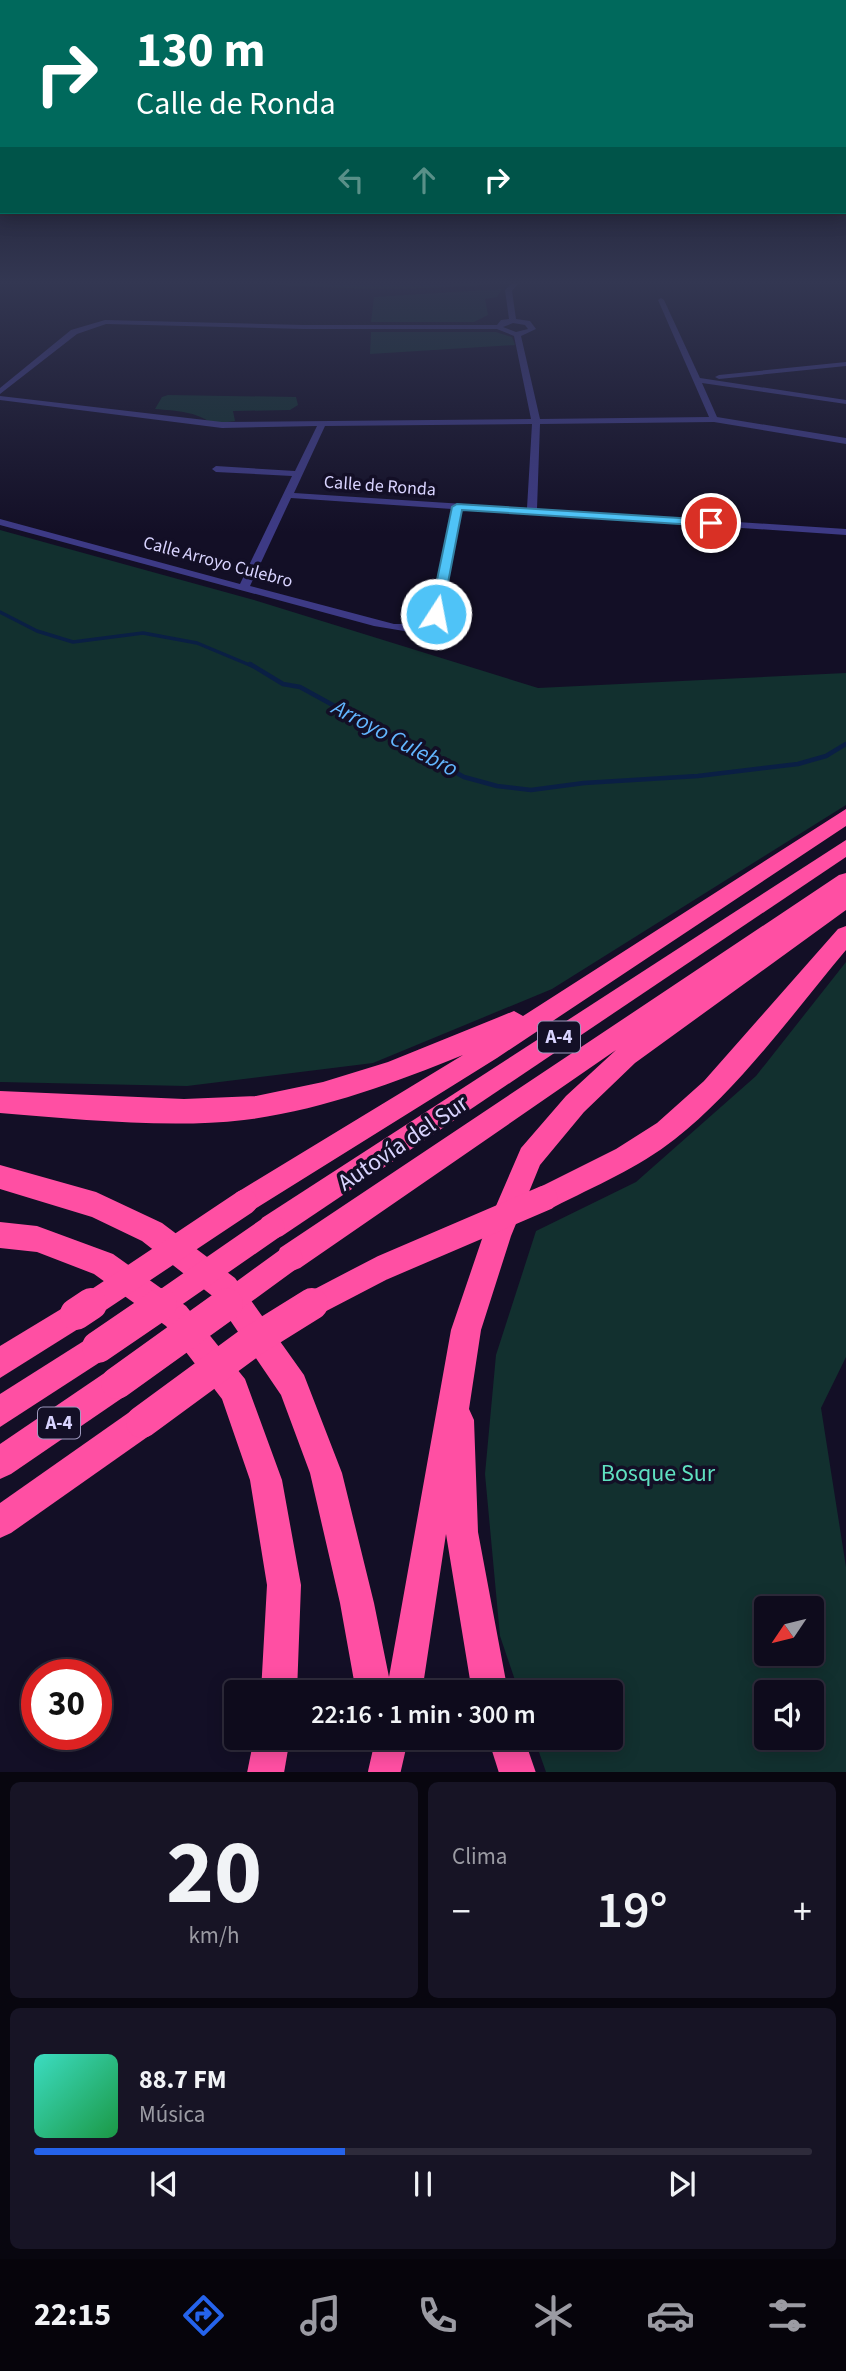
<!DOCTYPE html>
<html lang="es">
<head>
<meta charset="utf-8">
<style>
  body { margin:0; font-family:"Source Sans 3",sans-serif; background:#171425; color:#f1f3f6; height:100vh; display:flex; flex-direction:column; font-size:26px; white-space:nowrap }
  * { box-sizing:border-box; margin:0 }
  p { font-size:23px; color:#9b9ba3 }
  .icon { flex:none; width:38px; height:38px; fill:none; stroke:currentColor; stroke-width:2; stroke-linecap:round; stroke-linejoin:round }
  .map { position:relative; height:1772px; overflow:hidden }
  .side { display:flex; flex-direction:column; gap:10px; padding:10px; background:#08060f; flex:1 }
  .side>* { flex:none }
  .hud { position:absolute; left:0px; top:0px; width:847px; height:214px; box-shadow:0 4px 18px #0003,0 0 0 2px #2e2b3b; background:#00695c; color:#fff; overflow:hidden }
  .needle { width:46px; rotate:235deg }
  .buttons { position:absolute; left:754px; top:1596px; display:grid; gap:14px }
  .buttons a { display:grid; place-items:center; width:70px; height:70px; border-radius:7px; background:#0e0b1c; box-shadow:0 4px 18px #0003,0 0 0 2px #2e2b3b; font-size:35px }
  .speed { position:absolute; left:21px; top:1659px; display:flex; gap:14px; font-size:35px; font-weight:700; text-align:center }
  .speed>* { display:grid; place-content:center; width:91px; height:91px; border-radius:50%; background:#0e0b1c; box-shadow:0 4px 18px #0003,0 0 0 2px #2e2b3b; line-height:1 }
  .speed .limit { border:10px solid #d22; background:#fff; color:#111 }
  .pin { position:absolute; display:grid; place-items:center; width:60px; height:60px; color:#fff; margin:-30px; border:4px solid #fff; border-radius:50%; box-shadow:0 2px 7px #0007 }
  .me { position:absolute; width:77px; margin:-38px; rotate:11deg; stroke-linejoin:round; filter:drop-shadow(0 0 5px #0008) }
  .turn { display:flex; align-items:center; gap:24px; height:147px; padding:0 21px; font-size:32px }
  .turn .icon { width:91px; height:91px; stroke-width:2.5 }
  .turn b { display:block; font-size:49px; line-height:60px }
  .lanes { display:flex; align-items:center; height:66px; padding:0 21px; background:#0003; justify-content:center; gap:35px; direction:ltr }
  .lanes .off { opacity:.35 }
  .big { font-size:52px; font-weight:600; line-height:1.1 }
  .side .widget { flex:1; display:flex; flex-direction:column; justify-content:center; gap:10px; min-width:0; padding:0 24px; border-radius:10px; background:#171425 }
  .side .dial { align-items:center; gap:0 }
  .dial b { font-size:91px; line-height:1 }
  .song { display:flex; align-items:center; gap:21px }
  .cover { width:84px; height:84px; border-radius:10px; background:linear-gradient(135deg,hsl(170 70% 55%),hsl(140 70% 35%)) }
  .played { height:7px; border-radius:4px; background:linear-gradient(90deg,#2563eb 40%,#2e2b3b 40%) }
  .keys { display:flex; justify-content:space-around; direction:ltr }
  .heat { display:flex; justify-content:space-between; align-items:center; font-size:38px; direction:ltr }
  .side .tiles { flex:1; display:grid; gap:10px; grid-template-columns:1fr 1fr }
  .widget:last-child { grid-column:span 2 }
  .trip { position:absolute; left:224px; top:1680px; width:399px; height:70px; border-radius:7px; background:#0e0b1c; box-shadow:0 4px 18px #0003,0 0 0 2px #2e2b3b; font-weight:600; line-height:70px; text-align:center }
  .menu { display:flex; height:112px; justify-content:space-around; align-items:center; background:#06040b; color:#9b9ba3 }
  .menu .icon { width:49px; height:49px }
  .menu .on { color:#2563eb }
  .menu b { font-size:32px; color:#f1f3f6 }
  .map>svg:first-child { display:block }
  .green { fill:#12302f; fill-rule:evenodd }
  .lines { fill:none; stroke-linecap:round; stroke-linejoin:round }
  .stream-far1 { stroke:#0a1f44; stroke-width:3.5 }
  .stream { stroke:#0a1f44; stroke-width:4.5 }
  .canal { fill:#0a1f44; fill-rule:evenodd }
  .street { fill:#3d3a85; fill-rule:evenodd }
  .highway { fill:#ff4fa3; fill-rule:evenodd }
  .highway-bridge-far1 { stroke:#ff4fa3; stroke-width:25 }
  .highway-bridge { stroke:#ff4fa3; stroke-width:32 }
  .route { fill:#4fc3f7; stroke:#337fa1; stroke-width:2 }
  .labels { text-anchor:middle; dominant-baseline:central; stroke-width:7; stroke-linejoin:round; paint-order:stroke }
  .far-street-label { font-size:18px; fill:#d9d4ff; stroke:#130f26 }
  .shield { fill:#130f26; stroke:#9e99be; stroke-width:2 }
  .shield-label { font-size:19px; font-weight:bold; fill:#d9d4ff }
  .water-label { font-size:23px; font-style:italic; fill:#62b6ff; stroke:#130f26 }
  .near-street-label { font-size:24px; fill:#d9d4ff; stroke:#130f26 }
  .near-park-label { font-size:24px; fill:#5fe0c0; stroke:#130f26 }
</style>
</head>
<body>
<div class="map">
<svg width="846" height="1773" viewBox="0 0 846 1773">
  <rect width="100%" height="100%" fill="#130f26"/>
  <!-- green -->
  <g class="green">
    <path d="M 260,284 L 497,284 C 416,291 340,289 260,284 Z"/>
    <path d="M 502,289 L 497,297 L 485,299 L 488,315 L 474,322 L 371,322 L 374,297 Z"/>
    <path d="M 371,332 L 496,332 L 512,337 L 515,345 L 370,354 Z"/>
    <path d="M 168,395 L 296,397 L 298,405 L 290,410 L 233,411 L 235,421 L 213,424 C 195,411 177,411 155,409 L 162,397 Z"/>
    <path d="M 0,530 L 254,600 L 538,688 L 846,673 L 846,805 L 552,989 L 373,1063 L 187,1086 L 0,1082 Z"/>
    <path d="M 846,962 L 846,1357 L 821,1408 L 846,1567 L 846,1772 L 546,1772 L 534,1738 L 611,1738 L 611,1692 L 519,1692 L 500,1636 L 485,1474 L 496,1355 L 536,1231 L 636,1182 L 756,1076 ZM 812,1608 L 812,1654 L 766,1654 L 766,1608 ZM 812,1692 L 812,1738 L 766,1738 L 766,1692 Z"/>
  </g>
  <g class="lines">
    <!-- stream-far1 -->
    <path class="stream-far1" d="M 0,612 L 37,631 L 73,642 L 143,633 L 197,643 L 252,666"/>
    <!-- stream -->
    <path class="stream" d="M 250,664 L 283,684 L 300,687 L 464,777 L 497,786 L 531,790 L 584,783 L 698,776 L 798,764 L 826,756 L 846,744"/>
    <!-- canal -->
    <path class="canal" d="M 326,284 L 452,284 L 448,286 L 330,286 Z"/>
    <!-- street -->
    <g class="street">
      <path d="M 511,284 L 518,284 L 512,291 L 516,319 L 530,321 L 536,329 L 521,336 L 540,419 L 709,417 L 658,300 L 661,298 L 664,300 L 700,378 L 846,400 L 846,404 L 702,383 L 717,417 L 846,438 L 846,444 L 714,422 L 540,424 L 537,509 L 846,529 L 846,535 L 461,509 L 441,614 L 435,623 L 429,628 L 410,632 L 374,626 L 0,525 L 0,519 L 240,584 L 292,476 L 216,472 L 212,469 L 216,466 L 295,471 L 317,426 L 222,428 L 0,400 L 0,396 L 222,422 L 531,419 L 514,336 L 497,329 L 304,329 L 106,324 L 77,334 L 0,394 L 0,388 L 71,330 L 105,320 L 304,325 L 497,325 L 501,320 L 509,319 L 505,290 ZM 513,323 L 525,325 L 528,329 L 516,332 L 503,327 ZM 532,424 L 527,508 L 294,493 L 325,426 ZM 291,498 L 452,509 L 431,614 L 417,624 L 394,624 L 250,586 Z"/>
      <path d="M 846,362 L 846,366 L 719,379 L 715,377 L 719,375 Z"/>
    </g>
    <!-- highway -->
    <g class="highway">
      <path d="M 846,809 L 846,826 L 497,1058 L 245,1215 L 236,1211 L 232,1202 L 236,1193 L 463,1055 C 394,1083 319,1111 244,1120 C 168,1129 77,1119 0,1113 L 0,1091 L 184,1099 L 256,1096 L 323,1082 L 388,1062 L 514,1011 L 523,1016 Z"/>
      <path d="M 846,840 L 846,857 L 282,1236 L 272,1240 L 262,1236 L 258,1227 L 262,1218 Z"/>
      <path d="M 846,873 L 846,910 L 635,1063 L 584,1112 L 540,1165 L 511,1236 L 481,1330 L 469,1409 L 474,1420 L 478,1532 L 508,1692 L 472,1692 L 446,1534 L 422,1692 L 356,1692 L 340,1603 L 310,1473 L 281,1395 L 215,1298 L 142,1241 L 92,1217 L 0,1189 L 0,1165 L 96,1192 L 162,1223 L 235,1278 L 304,1375 L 342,1473 L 374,1603 L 389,1677 L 451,1330 L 483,1236 L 521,1148 L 566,1096 L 616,1050 L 300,1268 L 290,1272 L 280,1268 L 276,1258 L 280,1248 L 839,875 Z"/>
      <path d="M 846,926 L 846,950 C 794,1012 738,1090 675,1139 C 638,1168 595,1186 554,1207 L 545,1211 L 536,1207 L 532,1198 L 536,1189 L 616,1149 L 657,1123 L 704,1081 L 838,929 Z"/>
      <path d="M 0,1222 L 37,1226 L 113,1254 L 186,1306 L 245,1379 L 282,1480 L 301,1585 L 297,1692 L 261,1692 L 267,1585 L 250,1480 L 222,1399 L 166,1326 L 94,1274 L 37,1252 L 0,1248 Z"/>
      <path d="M 76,1300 L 86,1304 L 90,1314 L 86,1324 L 0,1378 L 0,1346 Z"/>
      <path d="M 98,1332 L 108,1337 L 113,1347 L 108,1357 L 0,1427 L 0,1394 Z"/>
      <path d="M 117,1368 L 128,1372 L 132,1383 L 128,1394 L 11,1474 L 0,1479 L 0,1444 L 106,1372 Z"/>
      <path d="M 142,1407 L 153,1411 L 157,1422 L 153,1433 L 11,1533 L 0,1538 L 0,1503 L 131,1411 Z"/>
      <path d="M 254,1738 L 290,1738 L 284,1773 L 247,1773 Z"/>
      <path d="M 488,1738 L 524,1738 L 536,1773 L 499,1773 Z"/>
    </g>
    <!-- highway-bridge-far1 -->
    <g class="highway-bridge-far1">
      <path d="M 89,1306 L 245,1202"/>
      <path d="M 158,1306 L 272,1227"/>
      <path d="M 224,1306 L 290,1258"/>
      <path d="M 309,1306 L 382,1268 L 545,1198"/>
    </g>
    <!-- highway-bridge -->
    <g class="highway-bridge">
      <path d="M 76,1314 L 91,1304"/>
      <path d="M 98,1347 L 161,1304"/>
      <path d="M 117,1383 L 227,1304"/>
      <path d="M 142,1422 L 251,1342 L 312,1304"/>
      <path d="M 384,1773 L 392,1738"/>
    </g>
  </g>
  <!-- sky -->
  <linearGradient id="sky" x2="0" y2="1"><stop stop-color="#0a0815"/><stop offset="0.53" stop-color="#333752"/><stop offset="1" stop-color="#333752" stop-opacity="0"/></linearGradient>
  <rect width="846" height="532" fill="url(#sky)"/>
  <!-- route -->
  <path class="route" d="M 457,504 L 711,520 L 717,523 L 711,526 L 462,510 L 442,614 L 436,617 L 430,614 L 452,507 Z"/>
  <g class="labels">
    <!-- far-street labels -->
    <g class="far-street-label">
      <text transform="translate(380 486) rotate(4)">Calle de Ronda</text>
      <text transform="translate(218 562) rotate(15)">Calle Arroyo Culebro</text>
    </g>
    <!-- shield labels -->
    <g class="shield">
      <rect x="538" y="1021.5" width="42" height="31" rx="5"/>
      <rect x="38" y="1407.5" width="42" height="31" rx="5"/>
    </g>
    <g class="shield-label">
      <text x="559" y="1037">A-4</text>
      <text x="59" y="1423">A-4</text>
    </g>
    <!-- water labels -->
    <g class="water-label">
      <text transform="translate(395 738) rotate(28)">Arroyo Culebro</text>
    </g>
    <!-- near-street labels -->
    <g class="near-street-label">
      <text transform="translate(403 1143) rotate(-34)">Autovía del Sur</text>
    </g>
    <!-- near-park labels -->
    <g class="near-park-label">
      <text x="658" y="1473">Bosque Sur</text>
    </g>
  </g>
</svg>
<div class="buttons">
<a><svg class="needle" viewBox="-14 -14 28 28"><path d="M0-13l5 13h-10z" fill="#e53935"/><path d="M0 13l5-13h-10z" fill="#9b9ba3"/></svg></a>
<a><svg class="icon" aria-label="sound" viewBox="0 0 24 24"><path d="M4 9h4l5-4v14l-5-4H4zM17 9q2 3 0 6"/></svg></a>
</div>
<div class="speed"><div class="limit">30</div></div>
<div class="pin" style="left:711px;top:523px;background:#d93025"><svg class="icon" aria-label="arrive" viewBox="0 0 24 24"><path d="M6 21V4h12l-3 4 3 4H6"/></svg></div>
<svg class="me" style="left:436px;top:614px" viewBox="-20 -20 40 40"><circle r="17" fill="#4fc3f7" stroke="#fff" stroke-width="3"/><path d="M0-11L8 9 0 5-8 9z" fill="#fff"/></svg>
<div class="trip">22:16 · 1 min · 300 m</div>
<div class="hud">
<div class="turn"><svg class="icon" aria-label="right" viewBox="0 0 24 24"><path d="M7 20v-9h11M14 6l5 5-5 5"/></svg><div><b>130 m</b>Calle de Ronda</div></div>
<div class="lanes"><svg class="icon off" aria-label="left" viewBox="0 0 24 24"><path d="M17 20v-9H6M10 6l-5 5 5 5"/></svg><svg class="icon off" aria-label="ahead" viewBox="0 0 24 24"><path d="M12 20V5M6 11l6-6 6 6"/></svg><svg class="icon" aria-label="right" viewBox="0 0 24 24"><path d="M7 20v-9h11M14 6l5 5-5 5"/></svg></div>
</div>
</div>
<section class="side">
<div class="tiles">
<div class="widget dial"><b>20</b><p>km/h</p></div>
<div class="widget"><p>Clima</p>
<div class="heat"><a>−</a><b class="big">19°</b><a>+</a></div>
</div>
<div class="widget">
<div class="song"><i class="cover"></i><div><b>88.7 FM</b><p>Música</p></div></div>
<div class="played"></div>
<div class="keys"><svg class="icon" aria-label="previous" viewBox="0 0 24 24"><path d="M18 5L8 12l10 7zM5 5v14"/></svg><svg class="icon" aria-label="pause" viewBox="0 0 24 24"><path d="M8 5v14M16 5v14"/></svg><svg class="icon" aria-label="next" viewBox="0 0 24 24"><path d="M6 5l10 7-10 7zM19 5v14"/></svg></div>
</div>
</div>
</section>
<nav class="menu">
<b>22:15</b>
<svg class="icon on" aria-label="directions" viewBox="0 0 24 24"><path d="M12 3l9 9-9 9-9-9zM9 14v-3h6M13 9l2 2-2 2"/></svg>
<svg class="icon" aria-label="music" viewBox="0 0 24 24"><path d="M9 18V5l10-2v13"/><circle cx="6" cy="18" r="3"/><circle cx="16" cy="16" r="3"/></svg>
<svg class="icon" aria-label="phone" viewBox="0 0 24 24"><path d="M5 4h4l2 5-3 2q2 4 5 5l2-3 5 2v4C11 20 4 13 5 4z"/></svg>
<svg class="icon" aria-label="climate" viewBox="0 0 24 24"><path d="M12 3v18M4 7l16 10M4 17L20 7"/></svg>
<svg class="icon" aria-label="car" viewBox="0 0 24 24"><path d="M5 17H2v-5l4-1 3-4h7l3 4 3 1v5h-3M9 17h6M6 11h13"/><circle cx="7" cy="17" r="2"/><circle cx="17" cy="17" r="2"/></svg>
<svg class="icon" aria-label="filters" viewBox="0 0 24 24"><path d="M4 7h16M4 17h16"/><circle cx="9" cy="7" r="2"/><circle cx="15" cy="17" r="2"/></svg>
</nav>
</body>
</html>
